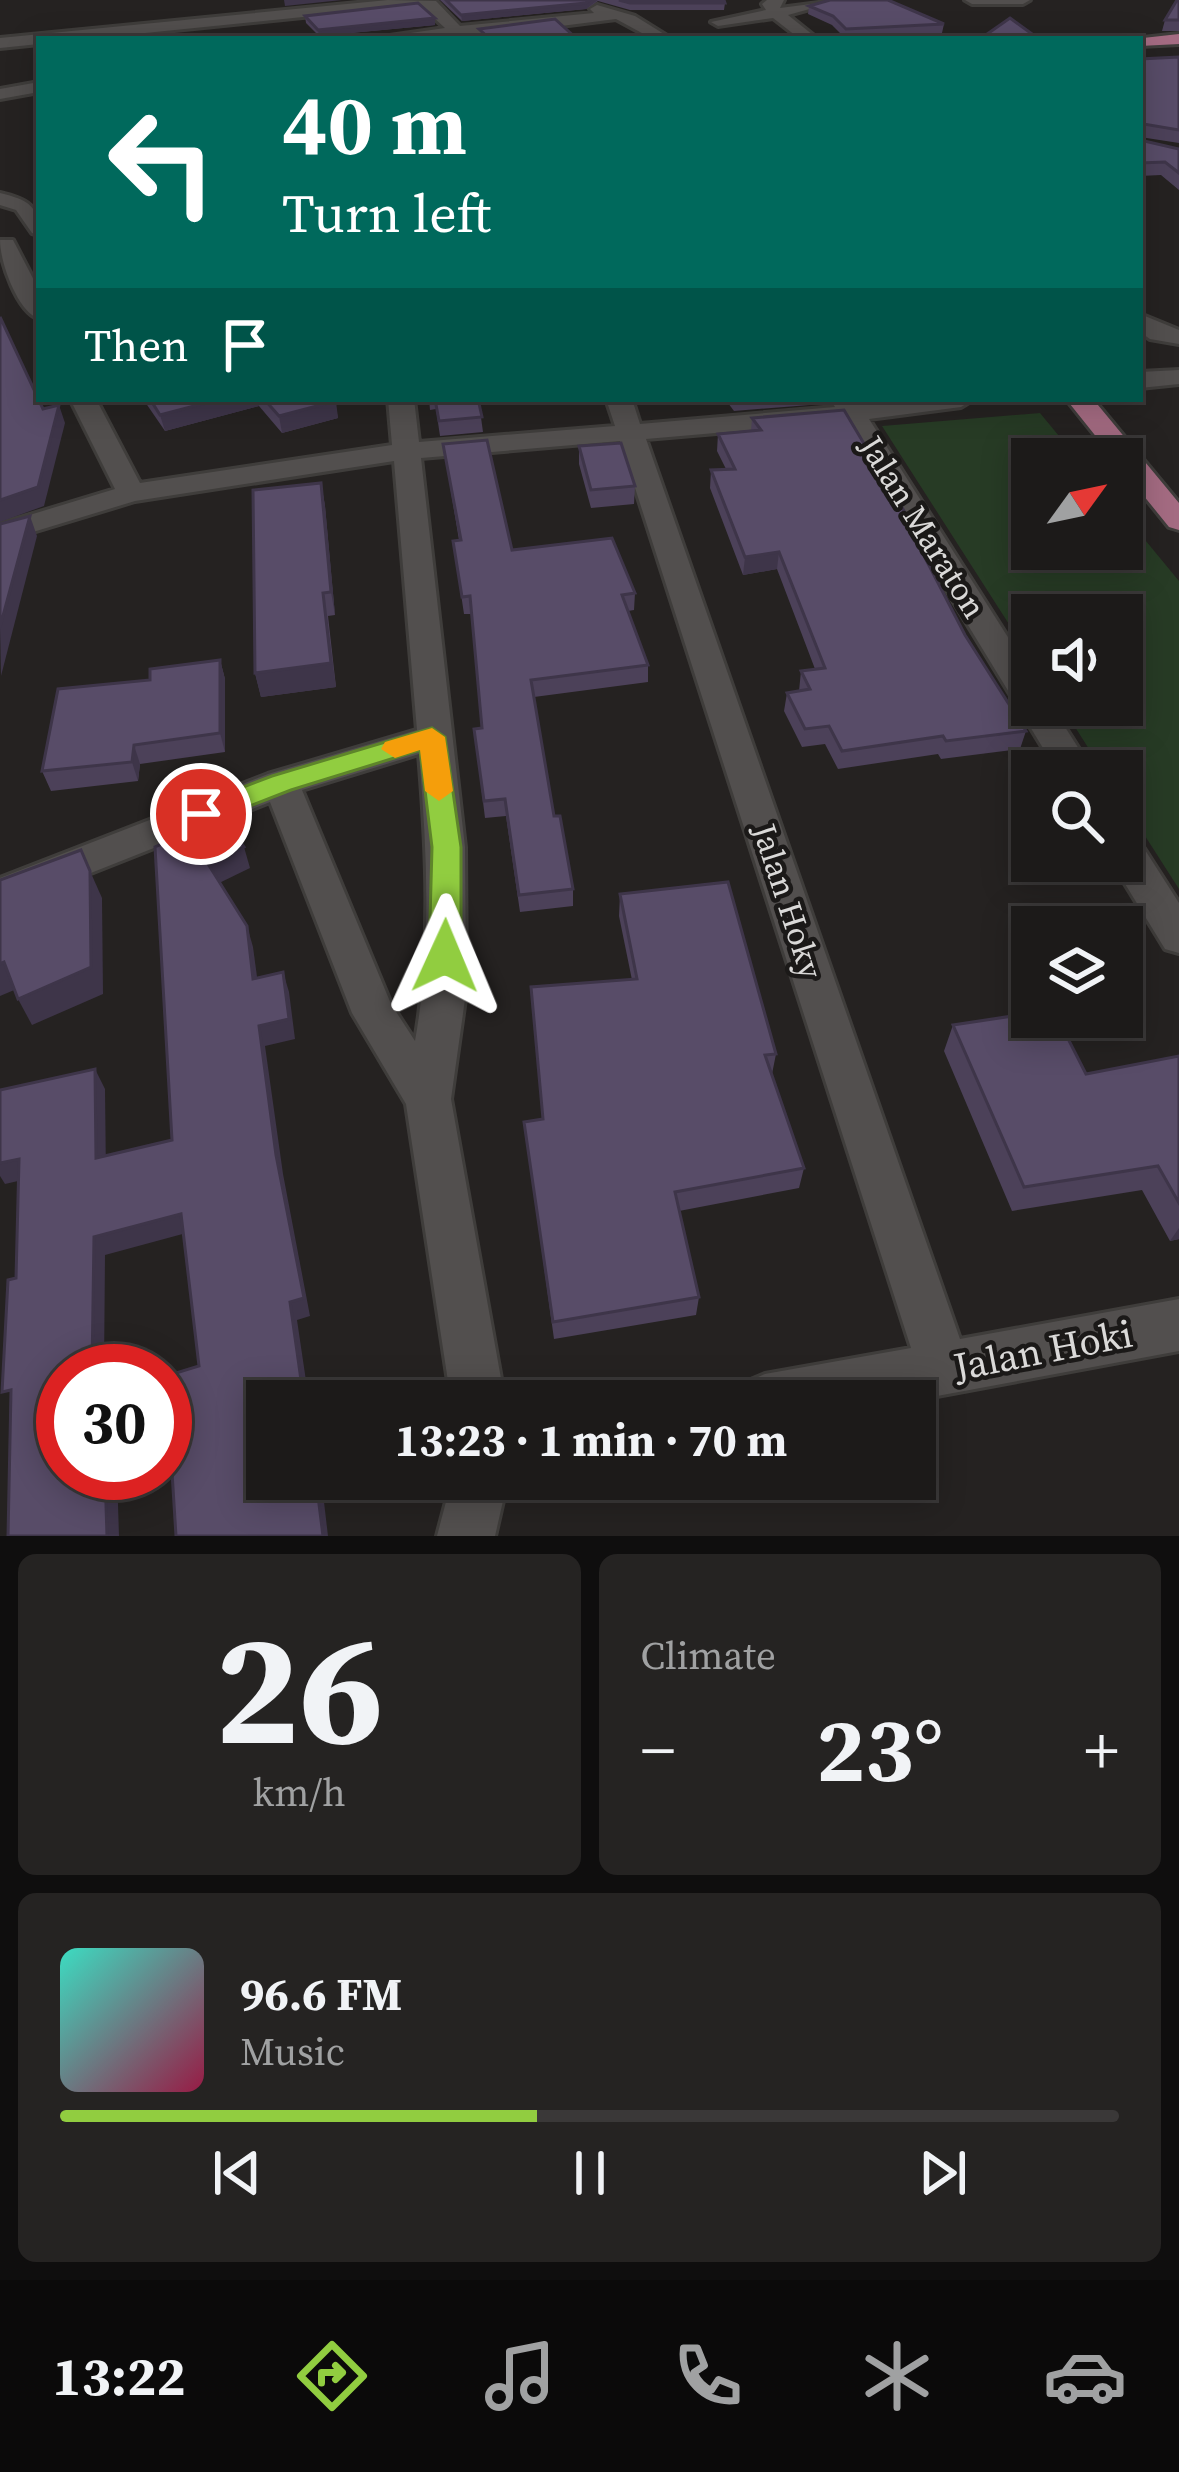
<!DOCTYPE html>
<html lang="en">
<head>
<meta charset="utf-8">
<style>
  body { margin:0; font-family:"Source Serif 4",serif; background:#252322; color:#f1f3f6; height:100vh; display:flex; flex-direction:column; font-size:45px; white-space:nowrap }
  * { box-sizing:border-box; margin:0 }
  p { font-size:39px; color:#a0a1a2 }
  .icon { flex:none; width:66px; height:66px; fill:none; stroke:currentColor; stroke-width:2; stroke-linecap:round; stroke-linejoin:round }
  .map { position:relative; height:1536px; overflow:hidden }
  .details { display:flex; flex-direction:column; gap:18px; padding:18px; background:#0f0e0e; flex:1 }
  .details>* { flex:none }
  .hud { position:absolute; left:36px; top:36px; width:1107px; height:366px; border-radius:0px; box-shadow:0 6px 30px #0003,0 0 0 3px #3a3838; background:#00695c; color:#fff; overflow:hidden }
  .needle { width:78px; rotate:57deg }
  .buttons { position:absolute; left:1011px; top:438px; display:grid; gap:24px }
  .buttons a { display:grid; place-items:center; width:132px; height:132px; border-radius:0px; background:#1c1a19; box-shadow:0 6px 30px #0003,0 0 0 3px #3a3838; font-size:60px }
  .speed { position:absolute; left:36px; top:1344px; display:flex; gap:24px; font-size:60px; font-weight:700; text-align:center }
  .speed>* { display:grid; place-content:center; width:156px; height:156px; border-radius:50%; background:#1c1a19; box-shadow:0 6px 30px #0003,0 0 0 3px #3a3838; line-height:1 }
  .speed .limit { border:18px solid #d22; background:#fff; color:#111 }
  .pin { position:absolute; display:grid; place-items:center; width:102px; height:102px; color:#fff; margin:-51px; border:6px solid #fff; border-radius:50%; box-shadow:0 3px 12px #0007 }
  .me { position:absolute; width:132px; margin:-66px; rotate:1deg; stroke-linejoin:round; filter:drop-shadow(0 0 9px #0008) }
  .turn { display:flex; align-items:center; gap:42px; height:252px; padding:0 48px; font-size:54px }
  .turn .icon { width:156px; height:156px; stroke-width:2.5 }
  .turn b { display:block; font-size:84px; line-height:102px }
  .then { display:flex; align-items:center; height:114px; padding:0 48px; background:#0003; gap:24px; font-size:45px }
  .big { font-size:90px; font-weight:700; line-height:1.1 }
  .details .tile { flex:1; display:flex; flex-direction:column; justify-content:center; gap:18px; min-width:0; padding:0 42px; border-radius:18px; background:#252322 }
  .details .dial { align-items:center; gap:0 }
  .dial b { font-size:156px; line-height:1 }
  .song { display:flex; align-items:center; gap:36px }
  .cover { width:144px; height:144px; border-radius:18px; background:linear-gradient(135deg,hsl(170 70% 55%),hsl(340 70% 35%)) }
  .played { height:12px; border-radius:6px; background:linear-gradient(90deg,#91cd40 45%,#3a3838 45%) }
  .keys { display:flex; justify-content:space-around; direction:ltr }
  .heat { display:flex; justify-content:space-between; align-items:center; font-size:66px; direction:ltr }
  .details .tiles { flex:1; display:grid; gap:18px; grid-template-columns:1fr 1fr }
  .tile:last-child { grid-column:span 2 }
  .trip { position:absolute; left:246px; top:1380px; width:690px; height:120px; border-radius:0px; background:#1c1a19; box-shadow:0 6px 30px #0003,0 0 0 3px #3a3838; font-weight:700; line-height:120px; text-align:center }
  .dock { display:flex; height:192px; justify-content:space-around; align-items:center; background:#0b0a0a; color:#a0a1a2 }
  .dock .icon { width:84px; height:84px }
  .dock .current { color:#91cd40 }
  .dock b { font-size:54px; color:#f1f3f6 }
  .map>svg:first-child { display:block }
  .green { fill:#273b25 }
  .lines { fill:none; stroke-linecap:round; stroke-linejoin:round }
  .minor-casing { stroke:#3f3d3b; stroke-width:6 }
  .major-casing { stroke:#3f3d3b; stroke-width:6 }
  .minor { fill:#524f4e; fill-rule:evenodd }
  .major { fill:#a46b82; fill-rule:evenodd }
  .wall { fill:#4c4159 }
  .shaded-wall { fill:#3e3549 }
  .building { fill:#584c68; stroke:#3e3549; stroke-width:3 }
  .route { fill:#91cd40; stroke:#5e852a; stroke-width:3 }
  .slow { fill:#f59e0b }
  .labels { text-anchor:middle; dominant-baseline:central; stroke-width:9; stroke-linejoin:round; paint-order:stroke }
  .street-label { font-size:33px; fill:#dad9d8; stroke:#1b1918 }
  .near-street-label { font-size:39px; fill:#dad9d8; stroke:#1b1918 }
</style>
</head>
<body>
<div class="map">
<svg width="1179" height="1536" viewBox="0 0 1179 1536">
  <rect width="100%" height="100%" fill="#252221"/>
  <!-- green -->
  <path class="green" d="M 1040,413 L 1078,459 L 1032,459 L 1032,549 L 1122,549 L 1122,512 L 1179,581 L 1179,889 L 1122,800 L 1122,771 L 1103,771 L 1061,705 L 1122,705 L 1122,615 L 1032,615 L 1032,660 L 882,426 Z"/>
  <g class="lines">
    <!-- minor casing -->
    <g class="minor-casing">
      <g id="minor">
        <path d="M 388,0 L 436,1 L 460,26 L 594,13 L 590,9 L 597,5 L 635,16 L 672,39 L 653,39 L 616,19 L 459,39 L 369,39 L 445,28 L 420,5 L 86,39 L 39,39 L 39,44 L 0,48 L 0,38 Z"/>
        <path d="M 767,0 L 784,0 L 780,8 L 842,0 L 788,15 L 818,39 L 800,39 L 773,18 L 718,26 L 711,22 L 766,10 L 762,4 Z"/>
        <path d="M 965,0 L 1030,0 L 1023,4 L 972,4 Z"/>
        <path d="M 39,82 L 39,92 L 0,99 L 0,89 Z"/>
        <path d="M 0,193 C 28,200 39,205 39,235 L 32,233 L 16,210 L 0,205 Z"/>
        <path d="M 0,240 L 13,240 L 39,290 L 39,319 C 17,311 0,262 0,240 Z"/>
        <path d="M 1140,314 L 1179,330 L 1179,344 L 1150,339 L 1140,332 Z"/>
        <path d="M 1179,370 L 1179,384 L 1140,388 L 1140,372 Z"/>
        <path d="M 70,399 L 96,399 L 140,483 L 392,445 L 388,399 L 414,399 L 419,442 L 615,426 L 606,399 L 632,399 L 640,424 L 835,407 L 830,399 L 856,399 L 860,405 L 904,399 L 974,399 L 961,407 L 869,419 L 1032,675 L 1032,705 L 1051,705 L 1093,771 L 1057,771 L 844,422 L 646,439 L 960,1339 L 1179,1299 L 1179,1351 L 910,1401 L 738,1401 L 746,1382 L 765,1374 L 911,1348 L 620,441 L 421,458 L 465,847 L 466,992 L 451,1099 L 505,1401 L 451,1401 L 406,1104 L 352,1013 L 270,802 L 0,909 L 0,878 L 268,774 L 417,730 L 394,461 L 135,501 L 0,542 L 0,524 L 115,489 ZM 419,754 C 427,850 432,946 415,1041 L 391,1004 L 302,790 Z"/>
        <path d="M 1122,832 L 1136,836 L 1179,903 L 1179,953 L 1165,949 L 1111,861 L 1122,861 Z"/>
        <path d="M 452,1479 L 508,1479 L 495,1536 L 437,1536 Z"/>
      </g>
    </g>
    <!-- major casing -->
    <g class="major-casing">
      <g id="major">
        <path d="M 1179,34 L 1179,44 L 1140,46 L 1140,39 L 1134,39 Z"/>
        <path d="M 1066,399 L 1093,399 L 1179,503 L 1179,530 L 1169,527 L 1122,469 L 1122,459 L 1114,459 Z"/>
      </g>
    </g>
    <!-- minor -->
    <use href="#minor" class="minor"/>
    <!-- major -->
    <use href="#major" class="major"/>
  </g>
  <!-- wall -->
  <g class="wall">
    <path d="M 440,0 L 724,0 L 725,3 L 724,10 L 630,10 L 598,1 L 586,9 L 462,21 Z"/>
    <path d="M 1179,0 L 1179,31 L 1162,31 L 1165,20 Z"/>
    <path d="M 809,6 L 944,24 L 942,33 L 845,38 L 832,25 L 808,14 Z"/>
    <path d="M 305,16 L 435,18 L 435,25 L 319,36 L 306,23 Z"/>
    <path d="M 1179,57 L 1179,143 L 1140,137 L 1140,59 Z"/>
    <path d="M 1140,140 L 1179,149 L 1179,190 L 1161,175 L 1140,176 Z"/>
    <path d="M 143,399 L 334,399 L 338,418 L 282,433 L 259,406 L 165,431 Z"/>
    <path d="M 429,399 L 529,399 L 479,403 L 483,432 L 440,436 L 436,409 L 430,410 Z"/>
    <path d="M 725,399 L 822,399 L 822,404 L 734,411 Z"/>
    <path d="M 752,418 L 910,521 L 909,527 L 965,635 L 1026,731 L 1020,749 L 941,759 L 938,754 L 838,769 L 825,744 L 802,747 L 784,711 L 787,693 L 799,691 L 801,671 L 815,669 L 777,569 L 743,575 L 710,488 L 711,470 L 726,469 L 717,451 L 718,434 L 751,431 Z"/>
    <path d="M 443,444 L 512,550 L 635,593 L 634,610 L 628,611 L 648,665 L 648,682 L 534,697 L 554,816 L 573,889 L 573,906 L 520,912 L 506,816 L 485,818 L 474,729 L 482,728 L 472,614 L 464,614 L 453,541 L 459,540 Z"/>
    <path d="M 579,446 L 635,486 L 634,504 L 591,508 L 579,464 Z"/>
    <path d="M 321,483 L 325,506 L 335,615 L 328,616 L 336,687 L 261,697 L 255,673 Z"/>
    <path d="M 220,660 L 225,679 L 225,752 L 140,764 L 138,781 L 51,791 L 42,771 L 150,680 Z"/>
    <path d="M 620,894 L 776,1054 L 772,1074 L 804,1168 L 799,1188 L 679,1211 L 699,1297 L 696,1315 L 554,1339 L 524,1122 L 542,1120 L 632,980 L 619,916 Z"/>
    <path d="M 953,1025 L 1086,1074 L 1179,1056 L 1179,1239 L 1170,1241 L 1142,1190 L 1012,1211 L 944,1051 Z"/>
  </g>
  <!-- shaded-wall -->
  <g class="shaded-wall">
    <path d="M 284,0 L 342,0 L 285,6 Z"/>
    <path d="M 590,0 L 598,0 L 586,9 L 462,21 L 461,15 Z"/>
    <path d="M 435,18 L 435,25 L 319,36 L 318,30 Z"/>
    <path d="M 221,399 L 258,399 L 259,406 L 165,431 L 160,415 Z"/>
    <path d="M 336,401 L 338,418 L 282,433 L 279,416 Z"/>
    <path d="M 59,405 L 65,423 L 44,506 L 0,522 L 0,500 Z"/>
    <path d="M 321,483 L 325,506 L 335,615 L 331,592 Z"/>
    <path d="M 30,516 L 37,536 L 1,676 L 0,627 Z"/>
    <path d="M 779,552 L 777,569 L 743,575 L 745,557 Z"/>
    <path d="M 323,593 L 336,687 L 261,697 L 255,673 Z"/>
    <path d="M 220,660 L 225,679 L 225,752 L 220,733 Z"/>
    <path d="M 134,745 L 140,764 L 138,781 L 132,762 Z"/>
    <path d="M 244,847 L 250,868 L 215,885 L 208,864 Z"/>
    <path d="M 90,871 L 102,898 L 103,994 L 32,1025 L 18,999 Z"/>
    <path d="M 247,926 L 253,947 L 260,999 L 253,979 Z"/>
    <path d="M 4,962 L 19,988 L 0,996 L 0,964 Z"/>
    <path d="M 283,972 L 289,992 L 295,1039 L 265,1046 L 283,1174 L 310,1316 L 297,1320 L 309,1401 L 304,1401 L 290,1302 L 276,1155 L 259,1026 Z"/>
    <path d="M 95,1069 L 105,1089 L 106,1178 L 96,1158 Z"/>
    <path d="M 19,1159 L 31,1178 L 5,1184 L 0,1176 L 0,1163 Z"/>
    <path d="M 181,1214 L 190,1232 L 105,1255 L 104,1371 L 92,1371 L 94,1237 Z"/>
    <path d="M 1179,1228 L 1179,1239 L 1170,1241 Z"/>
    <path d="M 105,1473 L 117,1473 L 119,1536 L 107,1536 Z"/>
    <path d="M 345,1479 L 358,1479 L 360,1491 L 324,1502 L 328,1536 L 323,1536 L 317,1488 Z"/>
  </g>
  <!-- building -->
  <g class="building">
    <path d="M 446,0 L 590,0 L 586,3 L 461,15 Z"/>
    <path d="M 619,0 L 724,0 L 725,3 L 630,3 Z"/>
    <path d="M 830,0 L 888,0 L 944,24 L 846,29 L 833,16 L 809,6 Z"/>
    <path d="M 1177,0 L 1179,0 L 1179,20 L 1165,20 Z"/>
    <path d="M 418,3 L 435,18 L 318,30 L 305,16 Z"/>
    <path d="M 1010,18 L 1039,39 L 980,39 Z"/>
    <path d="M 555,19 L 577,39 L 490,39 L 479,29 Z"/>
    <path d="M 1179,57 L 1179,130 L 1144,124 L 1140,127 L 1140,59 Z"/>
    <path d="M 1140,140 L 1179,149 L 1179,173 L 1165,162 L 1140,163 Z"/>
    <path d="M 0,317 L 43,409 L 59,405 L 38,487 L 0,500 Z"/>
    <path d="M 150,399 L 221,399 L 160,415 Z"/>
    <path d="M 264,399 L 334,399 L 336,401 L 279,416 Z"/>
    <path d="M 435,399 L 478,399 L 482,417 L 439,421 Z"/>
    <path d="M 844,410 L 910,521 L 906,521 L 965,635 L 1026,731 L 946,741 L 943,736 L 842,751 L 829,726 L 805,729 L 787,693 L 810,689 L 801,671 L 825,668 L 779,552 L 745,557 L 711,470 L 735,469 L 718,434 L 761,430 L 752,418 Z"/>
    <path d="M 487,440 L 512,550 L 612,538 L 635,593 L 622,595 L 648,665 L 531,680 L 554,816 L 560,816 L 573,889 L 519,895 L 505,799 L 484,801 L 474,729 L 482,728 L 470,596 L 462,597 L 453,541 L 461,540 L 443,444 Z"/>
    <path d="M 621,443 L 635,486 L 591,490 L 579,446 Z"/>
    <path d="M 321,483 L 331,592 L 323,593 L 331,663 L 255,673 L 253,490 Z"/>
    <path d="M 30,516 L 0,627 L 0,524 Z"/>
    <path d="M 220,660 L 220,733 L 134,745 L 132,762 L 42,771 L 58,689 L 150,680 L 150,669 Z"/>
    <path d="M 223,817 L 244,847 L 208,864 L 247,926 L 253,979 L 283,972 L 289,1019 L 259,1026 L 276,1155 L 304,1298 L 290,1302 L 304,1401 L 267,1401 L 267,1479 L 345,1479 L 317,1488 L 323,1536 L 176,1536 L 166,1376 L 199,1366 L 181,1214 L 94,1237 L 92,1371 L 63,1371 L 63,1473 L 105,1473 L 107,1536 L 8,1536 L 11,1390 L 2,1392 L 8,1280 L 16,1278 L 19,1159 L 0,1163 L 0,1090 L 95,1069 L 96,1158 L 172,1140 L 155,847 Z"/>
    <path d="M 81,850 L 90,871 L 91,967 L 18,999 L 4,962 L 0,964 L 0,880 Z"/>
    <path d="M 728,882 L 776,1054 L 765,1055 L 804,1168 L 675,1192 L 699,1297 L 553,1322 L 524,1122 L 543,1119 L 531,987 L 637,979 L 620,894 Z"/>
    <path d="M 1032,1013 L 1032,1017 L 1057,1017 L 1086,1074 L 1179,1056 L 1179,1203 L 1158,1166 L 1024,1187 L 953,1025 Z"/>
  </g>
  <!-- route -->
  <path class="route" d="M 432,728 L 445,737 L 461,847 L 461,956 L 456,965 L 445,969 L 434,965 L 429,956 L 432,847 L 420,750 L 291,790 L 201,825 L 187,814 L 191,807 L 272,776 Z"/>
  <!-- slow -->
  <path class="slow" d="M 432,728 L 445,737 L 453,791 L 439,801 L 425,791 L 420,750 L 395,758 L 381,749 L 385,742 Z"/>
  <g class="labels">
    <!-- street labels -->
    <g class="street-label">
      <text transform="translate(923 527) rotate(58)">Jalan Maraton</text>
      <text transform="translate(788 901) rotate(72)">Jalan Hoky</text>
    </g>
    <!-- near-street labels -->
    <g class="near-street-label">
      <text transform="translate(1043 1350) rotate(-11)">Jalan Hoki</text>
    </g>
  </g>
</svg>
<div class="buttons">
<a><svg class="needle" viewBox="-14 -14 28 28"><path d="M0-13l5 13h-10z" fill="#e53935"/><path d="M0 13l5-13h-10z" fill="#a0a1a2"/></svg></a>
<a><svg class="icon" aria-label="sound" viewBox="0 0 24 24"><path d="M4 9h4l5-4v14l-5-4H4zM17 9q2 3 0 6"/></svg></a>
<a><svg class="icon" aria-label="search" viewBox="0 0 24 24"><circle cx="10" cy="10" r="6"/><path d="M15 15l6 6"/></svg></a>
<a><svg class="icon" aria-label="layers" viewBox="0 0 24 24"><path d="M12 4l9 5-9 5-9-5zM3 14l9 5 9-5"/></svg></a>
</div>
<div class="speed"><div class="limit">30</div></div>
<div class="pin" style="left:201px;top:814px;background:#d93025"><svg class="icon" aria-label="arrive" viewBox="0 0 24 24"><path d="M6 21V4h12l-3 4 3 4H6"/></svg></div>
<svg class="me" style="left:445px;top:956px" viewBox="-20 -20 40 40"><path d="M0-17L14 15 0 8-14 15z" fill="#91cd40" stroke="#fff" stroke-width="4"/></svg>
<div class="trip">13:23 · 1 min · 70 m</div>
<div class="hud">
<div class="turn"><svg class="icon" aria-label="left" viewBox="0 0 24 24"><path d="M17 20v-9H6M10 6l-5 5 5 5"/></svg><div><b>40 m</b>Turn left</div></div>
<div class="then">Then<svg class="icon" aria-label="arrive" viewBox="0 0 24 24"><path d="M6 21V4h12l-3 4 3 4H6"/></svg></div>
</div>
</div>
<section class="details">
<div class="tiles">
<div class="tile dial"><b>26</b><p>km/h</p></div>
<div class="tile"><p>Climate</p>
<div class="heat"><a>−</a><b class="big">23°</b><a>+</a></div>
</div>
<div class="tile">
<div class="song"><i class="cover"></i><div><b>96.6 FM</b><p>Music</p></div></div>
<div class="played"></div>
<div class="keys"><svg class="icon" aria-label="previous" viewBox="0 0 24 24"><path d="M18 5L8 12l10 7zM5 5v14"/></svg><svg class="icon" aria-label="pause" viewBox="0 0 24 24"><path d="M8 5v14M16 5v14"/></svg><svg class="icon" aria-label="next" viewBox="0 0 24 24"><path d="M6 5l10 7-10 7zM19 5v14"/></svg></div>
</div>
</div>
</section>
<nav class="dock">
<b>13:22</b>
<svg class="icon current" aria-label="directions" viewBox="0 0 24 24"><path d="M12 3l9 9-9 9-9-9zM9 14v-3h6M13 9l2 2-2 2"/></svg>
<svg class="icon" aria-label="music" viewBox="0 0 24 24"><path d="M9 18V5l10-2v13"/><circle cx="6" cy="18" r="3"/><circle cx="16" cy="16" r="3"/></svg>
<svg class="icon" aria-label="phone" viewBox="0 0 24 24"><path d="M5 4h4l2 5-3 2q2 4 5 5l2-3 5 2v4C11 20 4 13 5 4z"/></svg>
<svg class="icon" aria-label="climate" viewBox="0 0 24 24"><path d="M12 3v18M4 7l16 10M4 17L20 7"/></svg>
<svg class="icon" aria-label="car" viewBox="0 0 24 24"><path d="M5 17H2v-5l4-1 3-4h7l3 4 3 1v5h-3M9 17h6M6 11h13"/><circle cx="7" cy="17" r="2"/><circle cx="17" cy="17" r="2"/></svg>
</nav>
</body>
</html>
